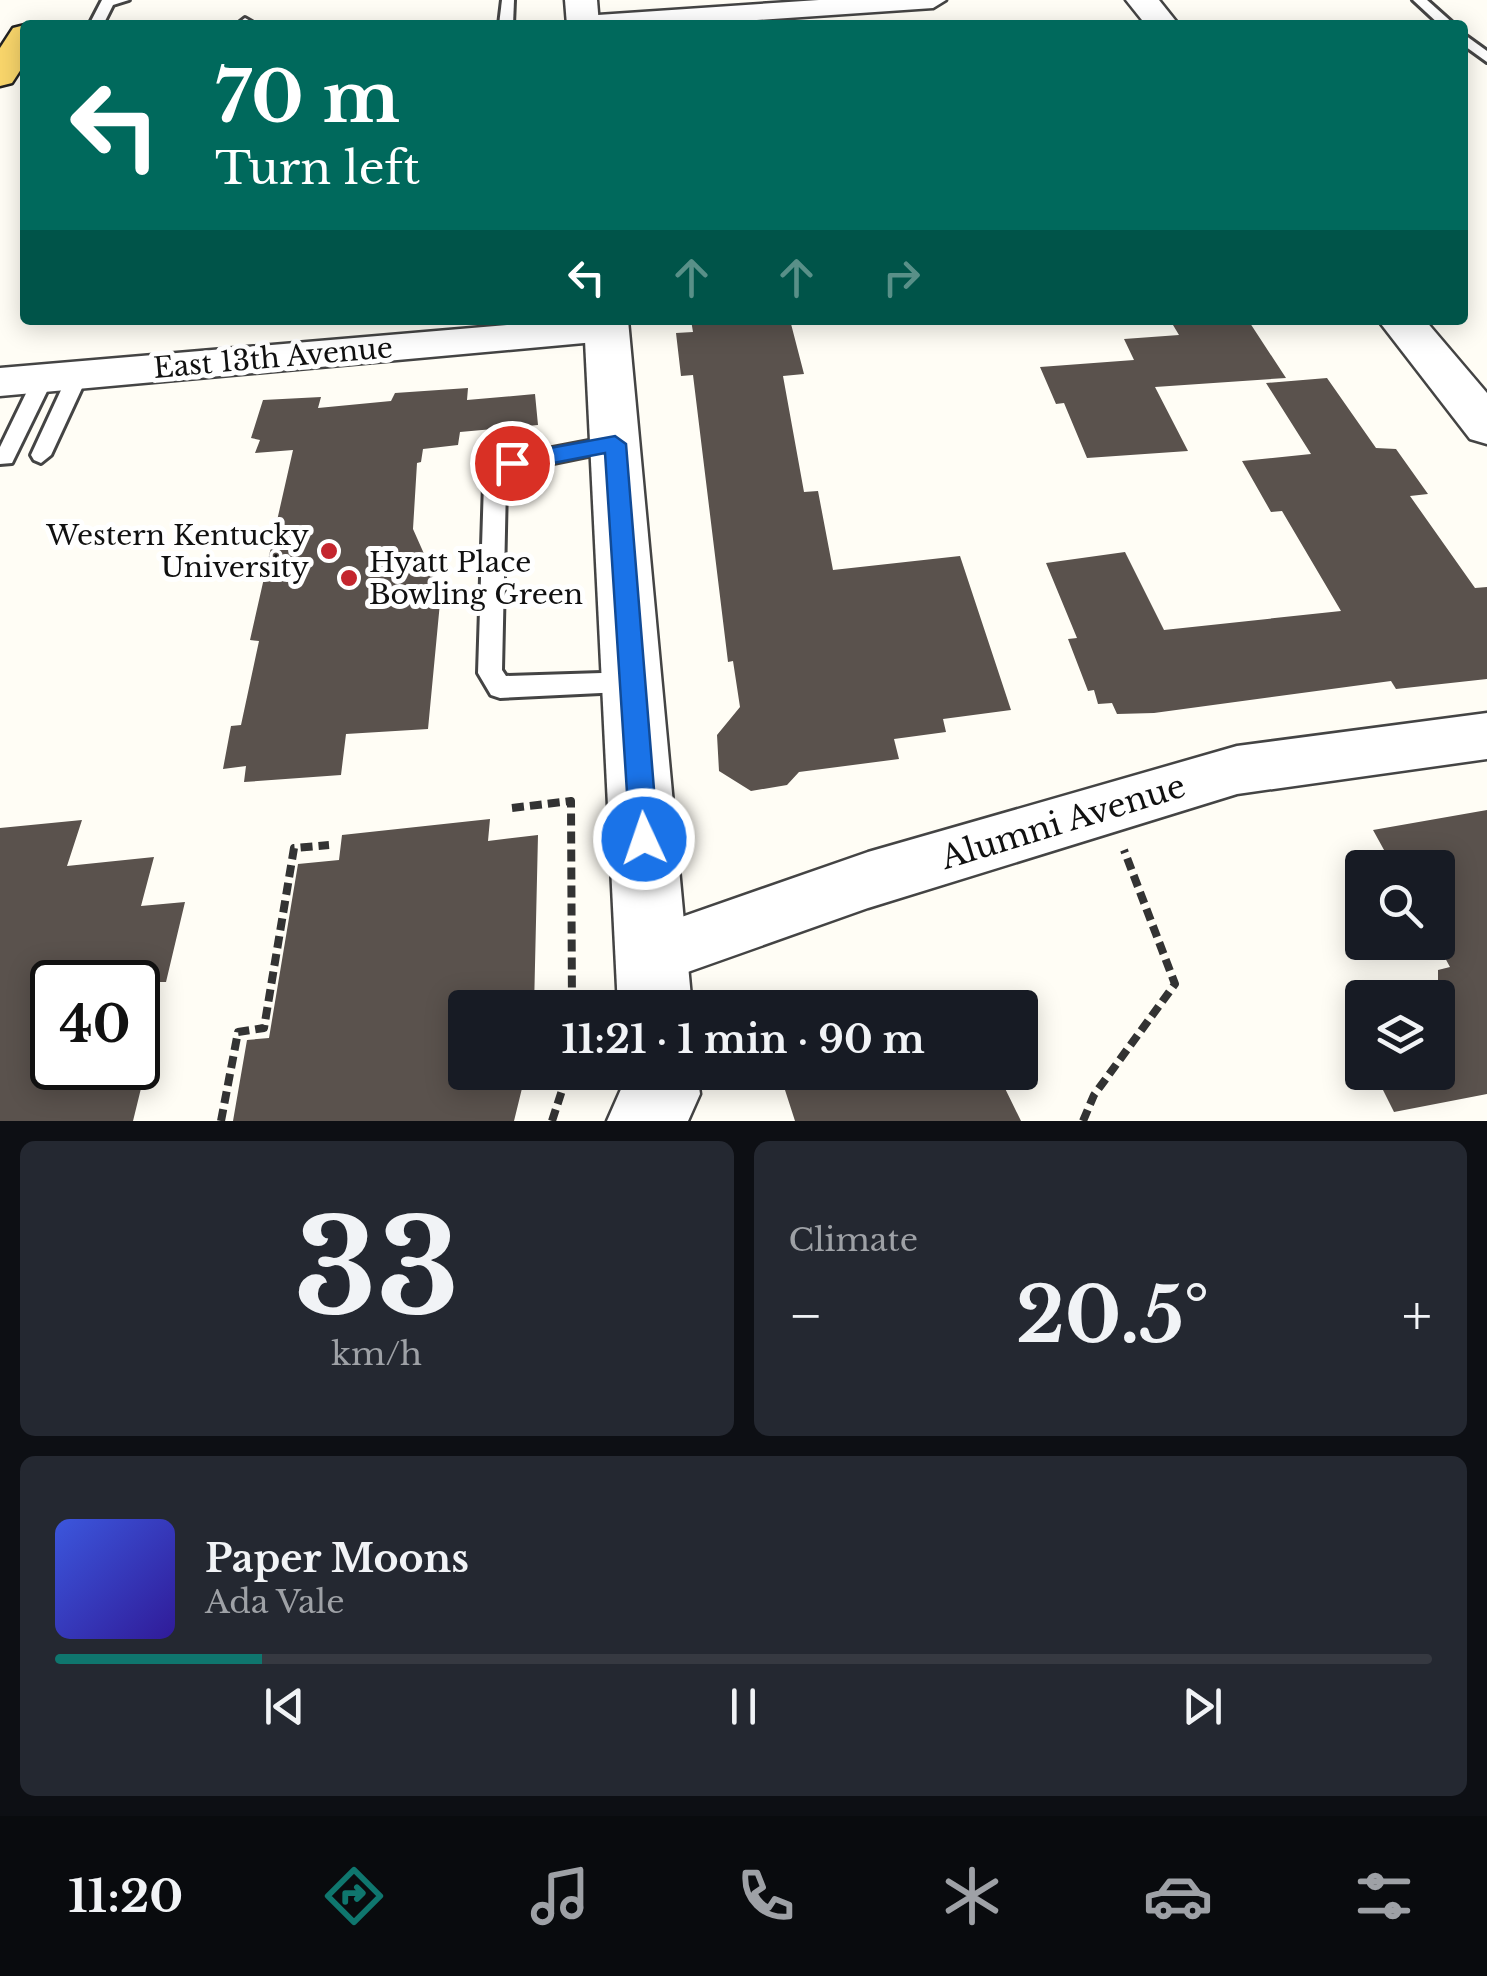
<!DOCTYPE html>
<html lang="en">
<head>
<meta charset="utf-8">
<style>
  body { margin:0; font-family:"Libre Baskerville",serif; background:#242831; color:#f1f3f6; height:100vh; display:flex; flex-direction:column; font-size:38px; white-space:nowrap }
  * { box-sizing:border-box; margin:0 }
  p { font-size:32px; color:#9ea1a6 }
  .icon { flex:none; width:55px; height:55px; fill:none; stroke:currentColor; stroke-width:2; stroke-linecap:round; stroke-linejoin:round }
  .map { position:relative; height:1121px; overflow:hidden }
  .details { display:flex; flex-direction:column; gap:20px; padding:20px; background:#0d0f14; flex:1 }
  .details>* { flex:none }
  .top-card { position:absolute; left:20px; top:20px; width:1448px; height:305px; border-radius:10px; box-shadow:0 5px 25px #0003; background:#00695c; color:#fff; overflow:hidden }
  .fabs { position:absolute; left:1345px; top:850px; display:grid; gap:20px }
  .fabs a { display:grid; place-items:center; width:110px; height:110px; border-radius:10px; background:#171b24; box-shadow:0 5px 25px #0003; font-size:50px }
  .speed { position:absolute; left:30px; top:960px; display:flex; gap:20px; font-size:50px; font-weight:700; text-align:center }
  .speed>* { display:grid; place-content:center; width:130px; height:130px; border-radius:50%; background:#171b24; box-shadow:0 5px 25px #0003; line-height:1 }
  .speed .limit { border:5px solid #111; border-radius:15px; background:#fff; color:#111 }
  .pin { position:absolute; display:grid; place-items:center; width:85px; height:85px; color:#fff; margin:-42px; border:5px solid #fff; border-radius:50%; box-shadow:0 2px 10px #0007 }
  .me { position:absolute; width:110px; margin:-55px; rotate:357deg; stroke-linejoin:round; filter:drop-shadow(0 0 8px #0008) }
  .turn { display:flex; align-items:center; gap:35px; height:210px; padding:0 30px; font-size:45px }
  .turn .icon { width:130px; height:130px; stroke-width:2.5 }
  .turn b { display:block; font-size:70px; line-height:85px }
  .lanes { display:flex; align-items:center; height:95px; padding:0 30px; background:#0003; justify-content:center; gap:50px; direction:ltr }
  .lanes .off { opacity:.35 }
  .big { font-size:75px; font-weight:700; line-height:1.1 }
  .details .card { flex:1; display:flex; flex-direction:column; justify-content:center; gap:15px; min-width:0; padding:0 35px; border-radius:15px; background:#242831 }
  .details .dial { align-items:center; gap:0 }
  .dial b { font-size:130px; line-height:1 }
  .song { display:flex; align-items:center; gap:30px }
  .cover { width:120px; height:120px; border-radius:15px; background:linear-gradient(135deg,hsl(230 70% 55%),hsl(250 70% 35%)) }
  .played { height:10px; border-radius:5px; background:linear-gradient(90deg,#0f766e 15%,#363941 15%) }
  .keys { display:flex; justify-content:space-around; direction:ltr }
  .heat { display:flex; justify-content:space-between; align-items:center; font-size:55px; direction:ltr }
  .details .tiles { flex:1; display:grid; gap:20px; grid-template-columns:1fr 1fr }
  .card:last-child { grid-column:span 2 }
  .trip { position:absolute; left:448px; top:990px; width:590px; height:100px; border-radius:10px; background:#171b24; box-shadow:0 5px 25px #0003; font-weight:700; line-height:100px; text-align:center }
  .dock { display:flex; height:160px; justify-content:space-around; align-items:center; background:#090b0e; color:#9ea1a6 }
  .dock .icon { width:70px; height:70px }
  .dock .on { color:#0f766e }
  .dock b { font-size:45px; color:#f1f3f6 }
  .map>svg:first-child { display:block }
  .building { fill:#5a524d }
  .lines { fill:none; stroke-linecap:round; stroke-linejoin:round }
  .service-casing { stroke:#444; stroke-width:6 }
  .minor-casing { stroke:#444; stroke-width:5 }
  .tertiary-casing { stroke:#444; stroke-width:5 }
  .primary-casing { stroke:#222; stroke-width:5 }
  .path { stroke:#333; stroke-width:8; stroke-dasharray:12 6; stroke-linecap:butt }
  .service { fill:#fff; fill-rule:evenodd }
  .minor { fill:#fff; fill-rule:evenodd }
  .tertiary { fill:#fff; fill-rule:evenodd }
  .primary { fill:#f9d66b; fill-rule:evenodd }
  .route { fill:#1a73e8; stroke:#114b97; stroke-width:2.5 }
  .poi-dot { fill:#c4262e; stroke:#fff; stroke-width:4 }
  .labels { text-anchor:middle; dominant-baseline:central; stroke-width:10; stroke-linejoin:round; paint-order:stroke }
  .street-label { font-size:28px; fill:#111; stroke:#fff }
  .poi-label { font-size:28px; fill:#111; stroke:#fff; text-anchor:end }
  .near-street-label { font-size:32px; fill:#111; stroke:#fff }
</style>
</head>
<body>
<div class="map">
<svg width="1487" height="1121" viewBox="0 0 1487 1121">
  <rect width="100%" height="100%" fill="#fffdf5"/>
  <!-- building -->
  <g class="building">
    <path d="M 691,320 L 790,320 L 804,374 L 783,376 L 804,492 L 818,491 L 833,570 L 960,556 L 1011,710 L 943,719 L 946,732 L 894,739 L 899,759 L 799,772 L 787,785 L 751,791 L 719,771 L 717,735 L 740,707 L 733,661 L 728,662 L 693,375 L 681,376 L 676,333 L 693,332 Z"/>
    <path d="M 1170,320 L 1248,320 L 1286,378 L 1155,387 L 1188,451 L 1087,458 L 1064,403 L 1056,404 L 1040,367 L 1134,360 L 1124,339 L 1179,335 Z"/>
    <path d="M 1327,378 L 1376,448 L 1396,449 L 1428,494 L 1410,496 L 1475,588 L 1487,587 L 1487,679 L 1396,689 L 1391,681 L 1154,713 L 1117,714 L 1112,703 L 1098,704 L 1094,690 L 1088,691 L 1068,639 L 1077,638 L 1046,563 L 1125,552 L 1164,630 L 1341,611 L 1282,511 L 1271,512 L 1242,461 L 1311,454 L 1266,383 Z"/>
    <path d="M 468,388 L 467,400 L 535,394 L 538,425 L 460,432 L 458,445 L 423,449 L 421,462 L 417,463 L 413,529 L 441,592 L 428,729 L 346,734 L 341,775 L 244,782 L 246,766 L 223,769 L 231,726 L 241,725 L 259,641 L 250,640 L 293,450 L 255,453 L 260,440 L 251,438 L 263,400 L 321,397 L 318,408 L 391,401 L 395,393 Z"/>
    <path d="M 1487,810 L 1487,1094 L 1394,1112 L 1374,1072 L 1438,1072 L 1438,970 L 1450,967 L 1438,945 L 1438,868 L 1394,868 L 1373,830 Z"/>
    <path d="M 490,819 L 488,841 L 538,835 L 534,1008 L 465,1008 L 465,1072 L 526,1072 L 514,1121 L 233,1121 L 247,1040 L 269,1038 L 298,864 L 339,860 L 342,835 Z"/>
    <path d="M 82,820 L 67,866 L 154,857 L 141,906 L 185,902 L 166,982 L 52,982 L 52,1068 L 146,1068 L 133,1121 L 0,1121 L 0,828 Z"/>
    <path d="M 791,1072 L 997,1072 L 1021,1121 L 795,1121 L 785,1090 L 796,1084 Z"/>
  </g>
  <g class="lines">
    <!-- service casing -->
    <g class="service-casing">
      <g id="service">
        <path d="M 102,0 L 129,0 L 113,5 L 103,25 L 89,25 Z"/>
        <path d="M 502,0 L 514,0 L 513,25 L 499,25 Z"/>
        <path d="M 1413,0 L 1427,0 L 1455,25 L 1440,25 Z"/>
        <path d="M 245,18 L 252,22 L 250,25 L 236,25 Z"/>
        <path d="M 1462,33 L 1487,51 L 1487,62 L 1462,44 Z"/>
        <path d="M 78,368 L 88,375 L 51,455 L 41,463 L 34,460 L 31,455 L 68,375 Z"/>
        <path d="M 43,372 L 53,379 L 12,463 L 0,464 L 0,447 L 33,379 Z"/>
        <path d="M 615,436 L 622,439 L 625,444 L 622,449 L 519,470 L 506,485 L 502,670 L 506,676 L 633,672 L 642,675 L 645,683 L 642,691 L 500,698 L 491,695 L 478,673 L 484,483 L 488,477 L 506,457 Z"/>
      </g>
    </g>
    <!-- minor casing -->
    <g class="minor-casing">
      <g id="minor">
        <path d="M 819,0 L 946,0 L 933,8 L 684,25 L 570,24 L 583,16 Z"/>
        <path d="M 567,320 L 618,320 L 625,329 L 619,338 L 606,341 L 0,396 L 0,368 Z"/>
        <path d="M 1487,713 L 1487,759 L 1237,794 L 868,908 L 651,985 L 630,977 L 622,956 L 630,935 L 868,852 L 1237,746 Z"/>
      </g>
    </g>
    <!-- tertiary casing -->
    <g class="tertiary-casing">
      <g id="tertiary">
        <path d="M 565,0 L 597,0 L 599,25 L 567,25 Z"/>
        <path d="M 1126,0 L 1159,0 L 1179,25 L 1146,25 Z"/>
        <path d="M 584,320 L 628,320 L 692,1008 L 618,1008 Z"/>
        <path d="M 1378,320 L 1425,320 L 1487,393 L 1487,444 L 1470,439 Z"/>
        <path d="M 621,1072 L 697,1072 L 700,1094 L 688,1121 L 607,1121 L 622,1087 Z"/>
      </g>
    </g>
    <!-- primary casing -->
    <g class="primary-casing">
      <path id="primary" d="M 25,25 L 25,63 L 12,83 L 0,86 L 0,48 L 13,28 Z"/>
    </g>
    <!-- path -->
    <g class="path">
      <path d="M 512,808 L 571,801 L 572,1008"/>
      <path d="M 221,1121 L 238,1032 L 264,1028 L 294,848 L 329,845"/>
      <path d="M 552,1121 L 568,1072"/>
      <path d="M 1083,1121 L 1094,1095 L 1175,984 L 1124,850"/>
    </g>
    <!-- service -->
    <use href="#service" class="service"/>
    <!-- minor -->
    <use href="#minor" class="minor"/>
    <!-- tertiary -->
    <use href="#tertiary" class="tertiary"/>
    <!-- primary -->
    <use href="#primary" class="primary"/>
  </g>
  <!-- route -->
  <path class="route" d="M 615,436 L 626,444 L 658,839 L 653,849 L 644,853 L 634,849 L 630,839 L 605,453 L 512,471 L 502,463 L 512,455 Z"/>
  <!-- markers -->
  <g class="poi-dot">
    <circle cx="329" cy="551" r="10"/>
    <circle cx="349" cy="578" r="10"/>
  </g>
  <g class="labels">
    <!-- street labels -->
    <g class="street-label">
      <text transform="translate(273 358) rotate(-5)">East 13th Avenue</text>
    </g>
    <!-- poi labels -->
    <g class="poi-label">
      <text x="309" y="535">Western Kentucky<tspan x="309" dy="32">University</tspan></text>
      <text x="369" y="562" text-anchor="start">Hyatt Place<tspan x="369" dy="32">Bowling Green</tspan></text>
    </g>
    <!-- near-street labels -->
    <g class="near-street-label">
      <text transform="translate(1063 822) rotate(-17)">Alumni Avenue</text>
    </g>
  </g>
</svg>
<div class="fabs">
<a><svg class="icon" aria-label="search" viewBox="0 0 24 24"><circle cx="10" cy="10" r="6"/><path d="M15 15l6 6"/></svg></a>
<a><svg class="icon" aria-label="layers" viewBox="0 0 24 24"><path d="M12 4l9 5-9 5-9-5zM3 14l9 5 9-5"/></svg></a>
</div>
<div class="speed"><div class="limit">40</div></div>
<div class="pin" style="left:512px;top:463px;background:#d93025"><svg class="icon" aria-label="arrive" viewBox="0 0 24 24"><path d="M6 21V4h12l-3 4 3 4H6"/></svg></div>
<svg class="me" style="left:644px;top:839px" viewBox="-20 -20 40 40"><circle r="17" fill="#1a73e8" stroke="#fff" stroke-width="3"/><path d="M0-11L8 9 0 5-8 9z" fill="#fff"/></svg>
<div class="trip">11:21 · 1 min · 90 m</div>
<div class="top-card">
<div class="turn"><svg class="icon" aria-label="left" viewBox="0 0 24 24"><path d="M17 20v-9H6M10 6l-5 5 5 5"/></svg><div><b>70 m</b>Turn left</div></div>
<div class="lanes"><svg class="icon" aria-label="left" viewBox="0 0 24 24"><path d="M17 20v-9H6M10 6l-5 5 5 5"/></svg><svg class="icon off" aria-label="ahead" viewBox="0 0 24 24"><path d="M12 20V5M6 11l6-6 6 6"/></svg><svg class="icon off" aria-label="ahead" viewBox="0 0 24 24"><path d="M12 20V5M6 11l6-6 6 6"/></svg><svg class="icon off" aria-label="right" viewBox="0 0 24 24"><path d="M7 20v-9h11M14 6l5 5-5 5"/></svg></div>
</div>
</div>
<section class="details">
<div class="tiles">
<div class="card dial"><b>33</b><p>km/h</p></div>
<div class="card"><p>Climate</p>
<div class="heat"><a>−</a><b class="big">20.5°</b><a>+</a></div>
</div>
<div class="card">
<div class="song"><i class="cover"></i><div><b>Paper Moons</b><p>Ada Vale</p></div></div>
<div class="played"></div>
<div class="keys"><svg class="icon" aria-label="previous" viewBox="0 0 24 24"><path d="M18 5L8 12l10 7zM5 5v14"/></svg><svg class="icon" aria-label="pause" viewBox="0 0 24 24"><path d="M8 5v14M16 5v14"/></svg><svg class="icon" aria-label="next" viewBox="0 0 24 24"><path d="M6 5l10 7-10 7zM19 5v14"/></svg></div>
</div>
</div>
</section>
<nav class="dock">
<b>11:20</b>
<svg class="icon on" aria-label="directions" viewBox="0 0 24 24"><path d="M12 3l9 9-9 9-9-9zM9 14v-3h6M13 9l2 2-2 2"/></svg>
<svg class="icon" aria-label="music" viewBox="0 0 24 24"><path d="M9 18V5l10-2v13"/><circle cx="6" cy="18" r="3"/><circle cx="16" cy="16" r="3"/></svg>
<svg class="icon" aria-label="phone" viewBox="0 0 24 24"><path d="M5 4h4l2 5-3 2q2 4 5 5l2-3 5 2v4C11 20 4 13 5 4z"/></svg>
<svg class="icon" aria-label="climate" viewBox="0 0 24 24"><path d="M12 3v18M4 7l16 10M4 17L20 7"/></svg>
<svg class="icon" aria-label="car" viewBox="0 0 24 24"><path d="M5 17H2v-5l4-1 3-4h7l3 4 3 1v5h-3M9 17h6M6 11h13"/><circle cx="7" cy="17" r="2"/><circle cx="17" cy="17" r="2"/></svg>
<svg class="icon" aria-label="filters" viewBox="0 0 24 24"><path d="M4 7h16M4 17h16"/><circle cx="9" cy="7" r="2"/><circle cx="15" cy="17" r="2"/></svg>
</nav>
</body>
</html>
